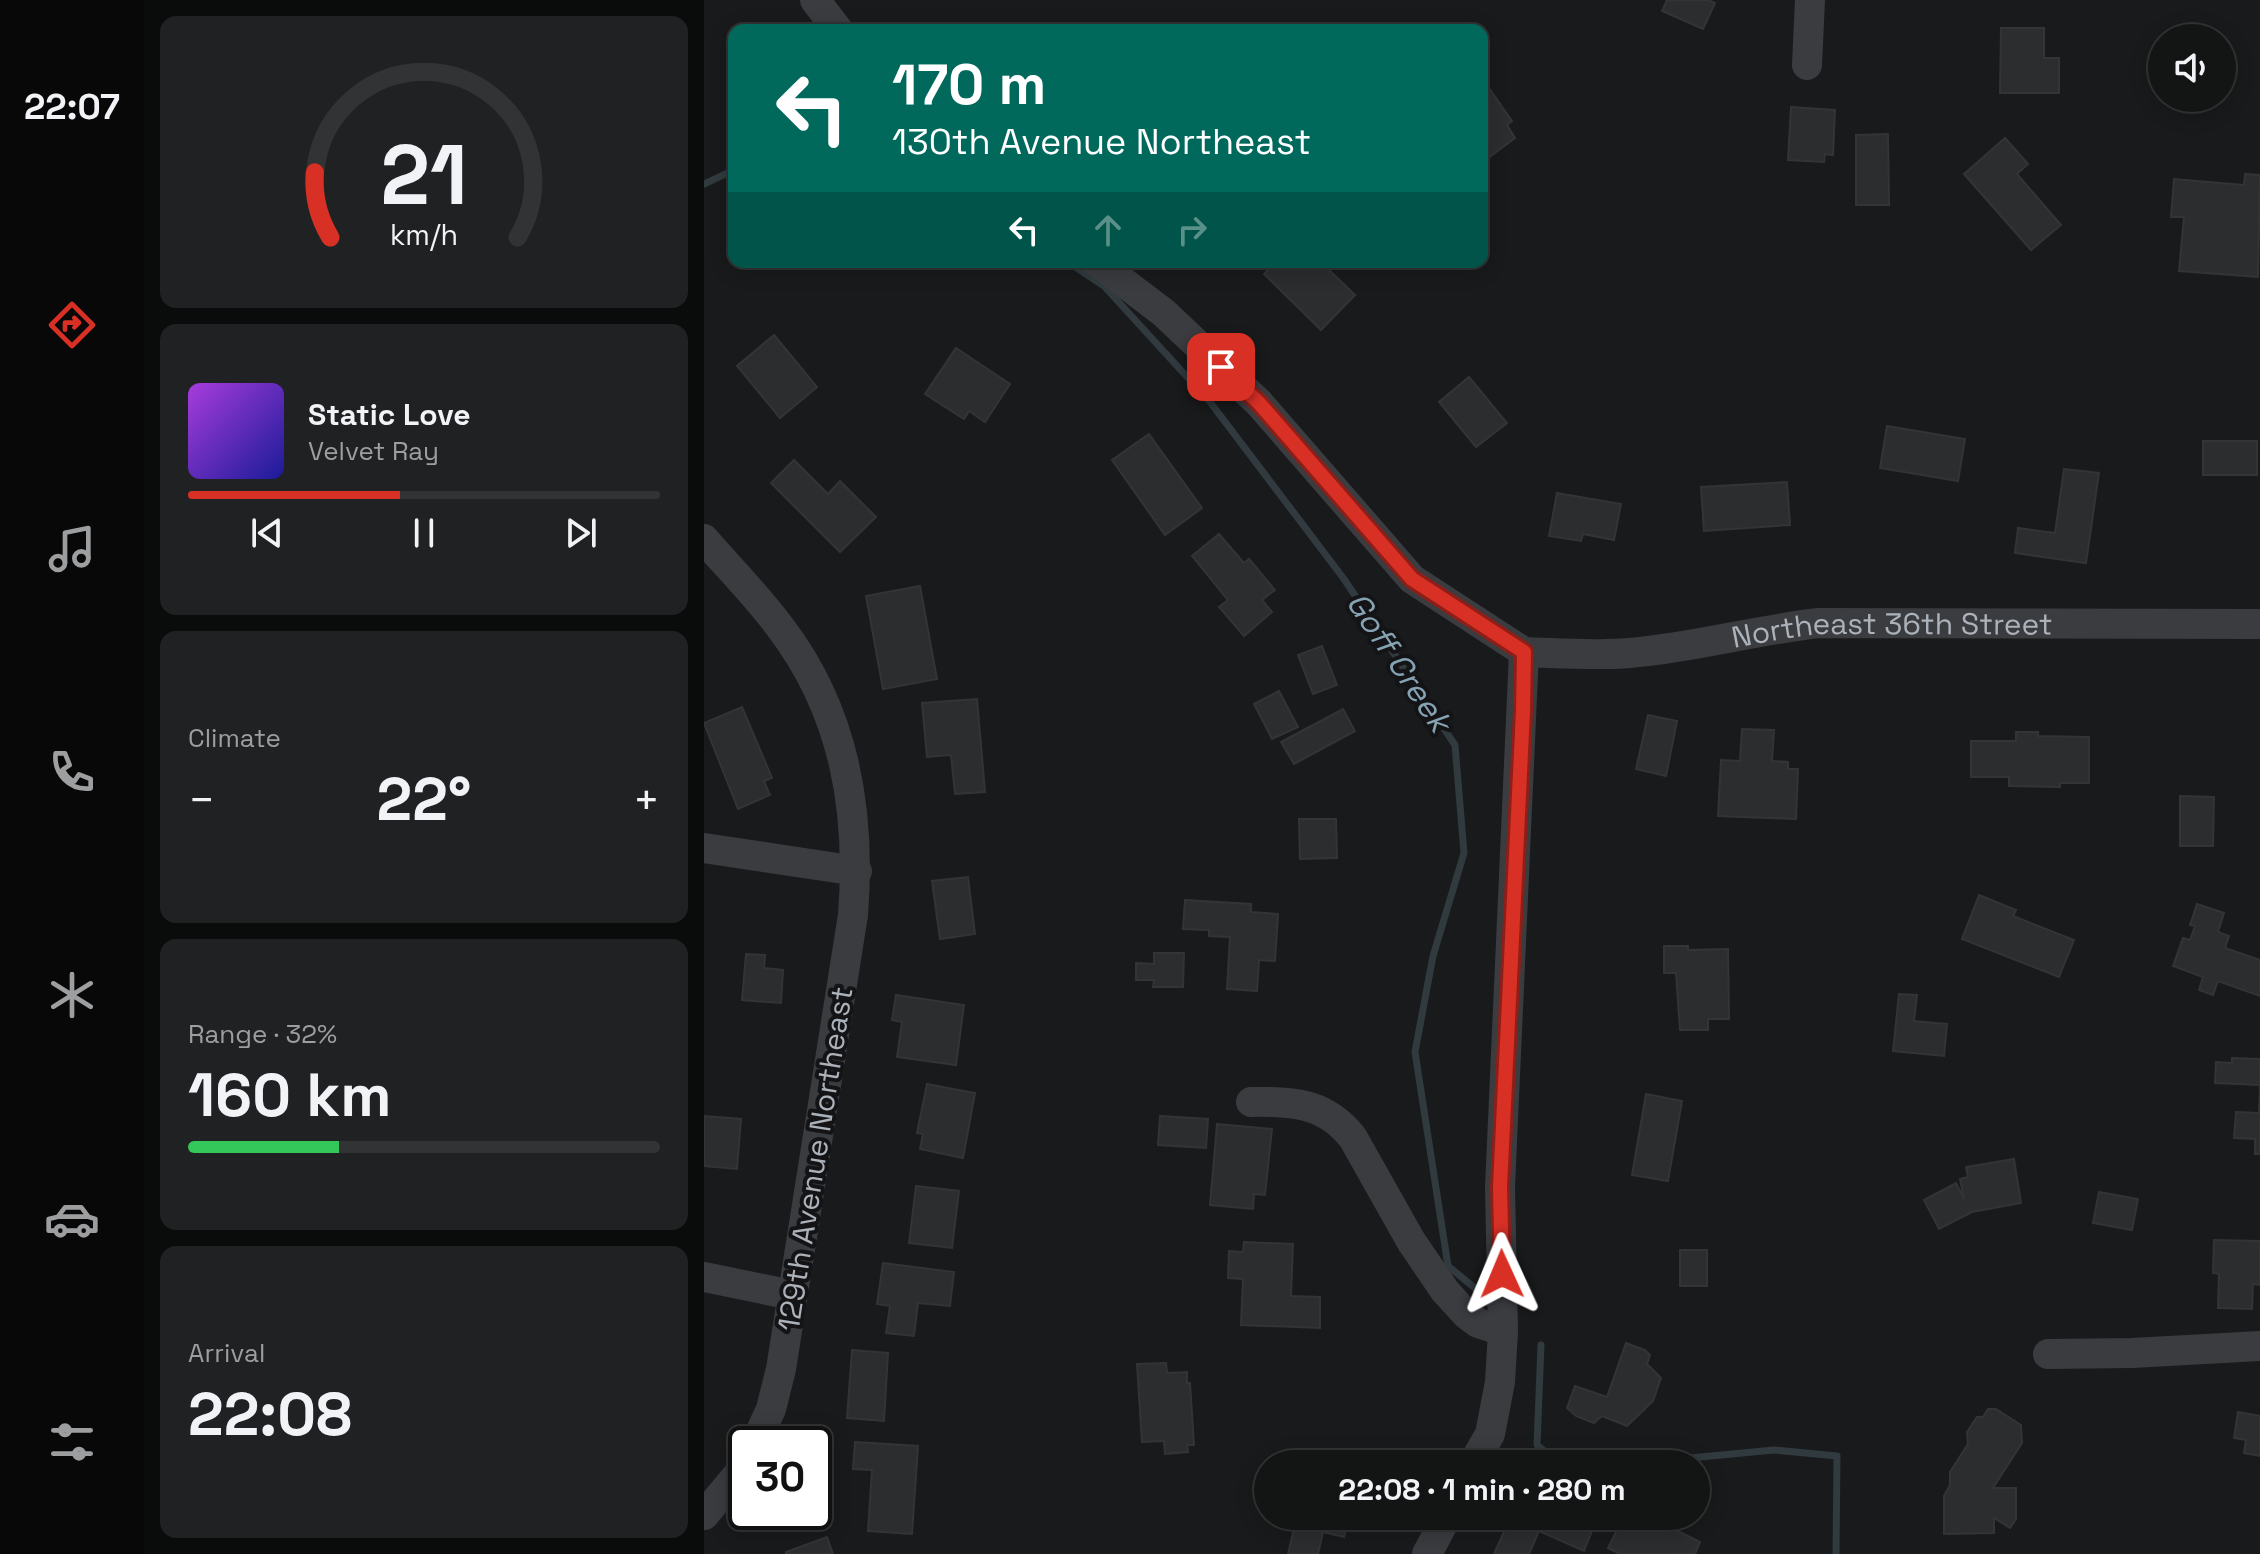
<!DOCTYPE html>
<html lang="en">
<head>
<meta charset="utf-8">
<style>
  body { margin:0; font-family:"Space Grotesk",sans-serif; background:#202122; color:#f1f3f6; height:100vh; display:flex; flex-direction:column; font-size:30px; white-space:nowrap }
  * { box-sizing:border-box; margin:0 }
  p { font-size:26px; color:#9d9ea0 }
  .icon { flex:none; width:44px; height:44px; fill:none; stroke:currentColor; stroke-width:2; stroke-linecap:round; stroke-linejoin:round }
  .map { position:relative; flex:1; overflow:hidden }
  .sheet { display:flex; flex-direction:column; gap:16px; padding:16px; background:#0a0b0b; width:560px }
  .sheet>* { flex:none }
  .guide { position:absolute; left:24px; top:24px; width:760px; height:244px; border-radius:16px; box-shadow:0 4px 20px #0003,0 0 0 2px #323334; background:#00695c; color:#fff; overflow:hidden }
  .tools { position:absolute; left:1444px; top:24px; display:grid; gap:16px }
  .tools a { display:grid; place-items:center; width:88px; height:88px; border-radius:50%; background:#131414; box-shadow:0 4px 20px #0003,0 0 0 2px #323334; font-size:40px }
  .speed { position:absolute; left:24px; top:1426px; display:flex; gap:16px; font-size:40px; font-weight:700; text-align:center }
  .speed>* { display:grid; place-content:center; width:104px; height:104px; border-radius:50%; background:#131414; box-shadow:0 4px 20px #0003,0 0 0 2px #323334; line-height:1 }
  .speed .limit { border:4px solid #111; border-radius:12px; background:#fff; color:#111 }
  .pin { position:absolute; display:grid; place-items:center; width:68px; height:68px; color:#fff; margin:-34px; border-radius:16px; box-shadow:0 4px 12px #0006 }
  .me { position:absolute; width:88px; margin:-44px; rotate:359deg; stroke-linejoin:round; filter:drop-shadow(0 0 6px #0008) }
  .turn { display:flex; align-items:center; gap:28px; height:168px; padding:0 32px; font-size:36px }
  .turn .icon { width:104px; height:104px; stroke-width:2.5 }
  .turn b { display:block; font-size:56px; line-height:68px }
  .lanes { display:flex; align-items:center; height:76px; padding:0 32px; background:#0003; justify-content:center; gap:40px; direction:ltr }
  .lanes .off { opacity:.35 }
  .big { font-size:60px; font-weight:700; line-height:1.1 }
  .sheet .card { flex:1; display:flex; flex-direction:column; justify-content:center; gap:12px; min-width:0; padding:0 28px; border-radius:16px; background:#202122 }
  .sheet .dial { align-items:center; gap:0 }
  .dial svg { height:208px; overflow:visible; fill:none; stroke:#323334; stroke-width:7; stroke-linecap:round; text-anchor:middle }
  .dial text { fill:#f1f3f6; stroke:none }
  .song { display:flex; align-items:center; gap:24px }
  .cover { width:96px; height:96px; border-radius:12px; background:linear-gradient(135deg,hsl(280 70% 55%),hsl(240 70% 35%)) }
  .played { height:8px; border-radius:4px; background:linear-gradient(90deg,#d93025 45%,#323334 45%) }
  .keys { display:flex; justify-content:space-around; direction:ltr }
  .heat { display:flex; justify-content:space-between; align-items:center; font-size:44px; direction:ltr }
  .charge { height:12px; border-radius:6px; background:linear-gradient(90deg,#34c759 32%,#323334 0) }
  .trip { position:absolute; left:550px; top:1450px; width:456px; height:80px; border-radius:40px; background:#131414; box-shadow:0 4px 20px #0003,0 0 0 2px #323334; font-weight:700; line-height:80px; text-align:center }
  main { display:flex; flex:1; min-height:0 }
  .tab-bar { display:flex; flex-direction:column; width:144px; justify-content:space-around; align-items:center; background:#080808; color:#9d9ea0 }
  .tab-bar .icon { width:56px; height:56px }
  .tab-bar .current { color:#d93025 }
  .tab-bar b { font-size:36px; color:#f1f3f6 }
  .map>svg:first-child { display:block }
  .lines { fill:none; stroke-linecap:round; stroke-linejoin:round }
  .stream { stroke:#303a3f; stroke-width:7 }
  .building { fill:#2c2d2f; stroke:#333437; stroke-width:2 }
  .minor { stroke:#3a3c40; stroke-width:30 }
  .route-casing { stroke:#8d1f18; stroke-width:20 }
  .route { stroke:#d93025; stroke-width:14 }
  .labels { text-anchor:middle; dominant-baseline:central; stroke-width:8; stroke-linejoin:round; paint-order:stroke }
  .street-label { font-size:30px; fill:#acb2ba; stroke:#141416 }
  .water-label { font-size:32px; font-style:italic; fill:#85a3b3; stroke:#141416 }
</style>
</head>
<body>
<main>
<nav class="tab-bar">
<b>22:07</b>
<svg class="icon current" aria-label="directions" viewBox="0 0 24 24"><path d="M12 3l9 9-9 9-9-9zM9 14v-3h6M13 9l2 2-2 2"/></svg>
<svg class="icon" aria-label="music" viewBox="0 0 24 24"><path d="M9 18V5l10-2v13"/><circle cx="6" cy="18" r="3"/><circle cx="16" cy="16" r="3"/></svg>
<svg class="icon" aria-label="phone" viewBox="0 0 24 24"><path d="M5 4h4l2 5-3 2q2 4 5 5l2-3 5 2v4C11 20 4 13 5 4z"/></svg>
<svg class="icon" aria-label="climate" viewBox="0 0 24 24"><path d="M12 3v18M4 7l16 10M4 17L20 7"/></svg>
<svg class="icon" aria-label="car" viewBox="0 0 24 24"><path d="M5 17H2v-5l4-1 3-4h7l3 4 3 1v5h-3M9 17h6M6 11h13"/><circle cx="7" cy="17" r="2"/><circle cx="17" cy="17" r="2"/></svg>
<svg class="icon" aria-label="filters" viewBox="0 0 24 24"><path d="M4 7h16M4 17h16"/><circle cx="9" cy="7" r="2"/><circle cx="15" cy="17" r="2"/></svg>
</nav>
<section class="sheet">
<div class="card dial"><svg viewBox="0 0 100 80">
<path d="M14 69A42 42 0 1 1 86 69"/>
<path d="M14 69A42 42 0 0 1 8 44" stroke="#d93025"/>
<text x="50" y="56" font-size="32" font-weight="700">21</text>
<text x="50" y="72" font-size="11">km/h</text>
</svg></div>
<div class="card">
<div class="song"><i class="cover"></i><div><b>Static Love</b><p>Velvet Ray</p></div></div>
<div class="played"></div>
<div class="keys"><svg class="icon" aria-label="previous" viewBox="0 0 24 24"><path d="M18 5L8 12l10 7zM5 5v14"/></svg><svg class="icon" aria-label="pause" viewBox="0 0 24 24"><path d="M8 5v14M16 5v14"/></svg><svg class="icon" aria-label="next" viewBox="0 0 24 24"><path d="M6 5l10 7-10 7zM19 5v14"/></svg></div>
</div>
<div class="card"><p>Climate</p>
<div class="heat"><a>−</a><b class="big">22°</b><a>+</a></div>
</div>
<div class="card"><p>Range · 32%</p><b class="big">160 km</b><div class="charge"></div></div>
<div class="card"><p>Arrival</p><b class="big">22:08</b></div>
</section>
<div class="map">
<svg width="1556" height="1554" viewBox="0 0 1556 1554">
  <rect width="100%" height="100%" fill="#191a1b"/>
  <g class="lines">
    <!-- stream -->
    <g class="stream">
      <path d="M 0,184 L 30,170"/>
      <path d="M 364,262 L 400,286 L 506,402 L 640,579 L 751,745 L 760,853 L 729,956 L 711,1052 L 744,1266 L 772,1289"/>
      <path d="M 837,1345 L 833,1445 L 856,1464"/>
      <path d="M 923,1464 L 1070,1450 L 1133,1456 L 1132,1554"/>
    </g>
  </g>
  <!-- building -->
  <g class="building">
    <path d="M 963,0 L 1004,0 L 1011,3 L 999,29 L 958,11 Z"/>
    <path d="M 1297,28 L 1340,28 L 1340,58 L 1355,58 L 1355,93 L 1296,93 Z"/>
    <path d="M 778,78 L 808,121 L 803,125 L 811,138 L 784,158 L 778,150 Z"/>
    <path d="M 1087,107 L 1131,110 L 1129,155 L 1121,154 L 1120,162 L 1084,160 Z"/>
    <path d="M 1184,134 L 1185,205 L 1152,205 L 1152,135 Z"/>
    <path d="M 1301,138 L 1324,164 L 1313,174 L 1357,225 L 1327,250 L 1260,174 Z"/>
    <path d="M 1541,174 L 1556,175 L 1554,277 L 1475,271 L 1480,217 L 1467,217 L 1470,179 L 1540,185 Z"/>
    <path d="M 572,262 L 599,262 L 607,270 L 617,262 L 651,295 L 617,330 L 560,274 Z"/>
    <path d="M 70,335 L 113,387 L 76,418 L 33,366 Z"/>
    <path d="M 252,348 L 306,384 L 281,422 L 265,411 L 260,419 L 221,394 Z"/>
    <path d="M 765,377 L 803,423 L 772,447 L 735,402 Z"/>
    <path d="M 1183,426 L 1261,439 L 1254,481 L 1176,468 Z"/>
    <path d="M 445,434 L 498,508 L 461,535 L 408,460 Z"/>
    <rect x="1499" y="441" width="54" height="34"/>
    <path d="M 90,460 L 124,494 L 136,481 L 172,517 L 136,552 L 67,483 Z"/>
    <path d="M 1360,469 L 1395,473 L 1382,563 L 1311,553 L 1314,528 L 1351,533 Z"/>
    <path d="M 1083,482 L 1086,525 L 1000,531 L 997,487 Z"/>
    <path d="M 853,493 L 917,504 L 910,540 L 879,534 L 877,541 L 845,536 Z"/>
    <path d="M 515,534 L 540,563 L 545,559 L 571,590 L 558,600 L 568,612 L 540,636 L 515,607 L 524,600 L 488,556 Z"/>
    <path d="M 216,586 L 233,679 L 179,689 L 162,596 Z"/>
    <path d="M 618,646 L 633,685 L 609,694 L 594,655 Z"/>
    <path d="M 575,691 L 594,727 L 568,739 L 550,704 Z"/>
    <path d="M 273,699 L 281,792 L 251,794 L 247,755 L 223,757 L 218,703 Z"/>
    <path d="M 38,707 L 68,778 L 60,781 L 66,795 L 34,809 L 0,723 Z"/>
    <path d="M 639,709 L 651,731 L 590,764 L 577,742 Z"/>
    <path d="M 944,715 L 973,721 L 962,776 L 932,769 Z"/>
    <path d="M 1038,729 L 1070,730 L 1068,761 L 1084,762 L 1084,769 L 1094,769 L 1092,819 L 1014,816 L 1017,760 L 1036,761 Z"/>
    <path d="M 1312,732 L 1334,732 L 1334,736 L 1385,737 L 1385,783 L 1356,783 L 1356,787 L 1305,786 L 1305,777 L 1267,777 L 1267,741 L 1312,741 Z"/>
    <path d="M 1476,796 L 1510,797 L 1509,846 L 1476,846 Z"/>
    <path d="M 595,819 L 632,819 L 633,858 L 596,859 Z"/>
    <path d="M 264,877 L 271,934 L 236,939 L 228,881 Z"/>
    <path d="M 1275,895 L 1312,910 L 1309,916 L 1370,940 L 1355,977 L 1258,939 Z"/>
    <path d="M 481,900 L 547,904 L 547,912 L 574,914 L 571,961 L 555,960 L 553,991 L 523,989 L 526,937 L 505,936 L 505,930 L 479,929 Z"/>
    <path d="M 1493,904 L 1520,913 L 1514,932 L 1525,936 L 1521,948 L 1556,960 L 1556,996 L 1514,981 L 1509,995 L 1495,990 L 1499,977 L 1469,966 L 1479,938 L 1486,940 L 1491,926 L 1486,925 Z"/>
    <path d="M 960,946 L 984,946 L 984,950 L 1024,949 L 1025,1019 L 1004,1019 L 1004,1030 L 976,1030 L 972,973 L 960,973 Z"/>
    <path d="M 450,953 L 480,953 L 479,987 L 449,987 L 450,980 L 432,980 L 432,963 L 450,964 Z"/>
    <path d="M 42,954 L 61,955 L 60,968 L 79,970 L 77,1003 L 38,1000 Z"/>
    <path d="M 1195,994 L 1213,995 L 1210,1021 L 1243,1024 L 1240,1056 L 1189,1051 Z"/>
    <path d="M 192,995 L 260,1005 L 252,1065 L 193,1057 L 198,1022 L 188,1020 Z"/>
    <path d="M 1528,1058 L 1556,1059 L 1556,1154 L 1551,1154 L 1551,1139 L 1530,1138 L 1532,1112 L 1555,1113 L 1556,1085 L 1511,1083 L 1512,1062 L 1528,1063 Z"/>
    <path d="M 223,1084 L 271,1093 L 259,1158 L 216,1149 L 219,1134 L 213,1133 Z"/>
    <path d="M 942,1094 L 978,1101 L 964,1181 L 928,1175 Z"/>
    <path d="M 0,1116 L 37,1119 L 33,1169 L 0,1166 Z"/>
    <path d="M 456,1116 L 504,1119 L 502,1148 L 454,1145 Z"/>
    <path d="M 513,1124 L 568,1129 L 561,1195 L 550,1194 L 549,1209 L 506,1205 Z"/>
    <path d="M 1310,1159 L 1317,1203 L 1268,1212 L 1235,1229 L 1220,1200 L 1252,1183 L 1260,1199 L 1256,1179 L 1264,1177 L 1262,1167 Z"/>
    <path d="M 212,1186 L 255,1191 L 248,1248 L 205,1243 Z"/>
    <path d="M 1395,1192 L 1434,1199 L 1428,1230 L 1389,1223 Z"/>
    <path d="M 1510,1240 L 1556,1241 L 1556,1285 L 1549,1284 L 1548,1309 L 1514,1308 L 1515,1274 L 1509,1273 Z"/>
    <path d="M 540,1242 L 589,1244 L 587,1296 L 616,1297 L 616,1328 L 537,1325 L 539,1279 L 524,1278 L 525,1251 L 539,1252 Z"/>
    <rect x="976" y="1250" width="27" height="36"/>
    <path d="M 179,1263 L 250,1272 L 246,1306 L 214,1303 L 210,1336 L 182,1333 L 186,1306 L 173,1304 Z"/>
    <path d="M 922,1343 L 941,1350 L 946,1355 L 943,1364 L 957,1378 L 949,1401 L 923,1426 L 898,1416 L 890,1423 L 872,1416 L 863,1408 L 871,1386 L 903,1397 Z"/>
    <path d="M 148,1350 L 184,1353 L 180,1421 L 143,1418 Z"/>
    <path d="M 462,1363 L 463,1373 L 483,1372 L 483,1383 L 486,1383 L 490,1445 L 483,1445 L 484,1452 L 461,1454 L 460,1441 L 438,1442 L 433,1364 Z"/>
    <path d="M 1284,1409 L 1292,1409 L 1317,1425 L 1318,1443 L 1289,1488 L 1312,1488 L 1312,1519 L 1306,1528 L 1290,1518 L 1290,1533 L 1240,1534 L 1240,1496 L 1246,1485 L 1246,1472 L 1264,1444 L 1263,1432 L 1273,1417 L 1279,1417 Z"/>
    <path d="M 1534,1412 L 1556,1416 L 1556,1456 L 1540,1453 L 1542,1440 L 1530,1438 Z"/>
    <path d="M 151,1442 L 214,1446 L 208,1534 L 164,1531 L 168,1470 L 149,1469 Z"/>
    <path d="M 564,1508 L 564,1516 L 645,1516 L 640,1537 L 619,1532 L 614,1554 L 584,1554 L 591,1524 L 562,1517 Z"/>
    <path d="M 807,1516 L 880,1516 L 892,1521 L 880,1551 L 835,1531 L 825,1554 L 790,1554 Z"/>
    <path d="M 920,1516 L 944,1516 L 996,1542 L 991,1554 L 916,1554 L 904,1548 Z"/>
    <path d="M 123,1537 L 129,1554 L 82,1554 L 82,1552 Z"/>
  </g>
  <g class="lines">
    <!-- minor -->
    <g class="minor">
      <path d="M 111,0 L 134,30"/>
      <path d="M 1103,65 L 1106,0"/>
      <path d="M 393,262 L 460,313 L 555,403 L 708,579 L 820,652"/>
      <path d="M 0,539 C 25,568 53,596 76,627 C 141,712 157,811 149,915 L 77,1369 L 67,1409 L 51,1444"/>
      <path id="s1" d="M 820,652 C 855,653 891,656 925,653 C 989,648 1051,630 1115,623 L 1556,624"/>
      <path d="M 0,848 L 153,871"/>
      <path d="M 547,1102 C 589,1101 622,1103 649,1138 L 707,1241 L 741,1291 L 762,1314 L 774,1323 L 799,1331"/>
      <path d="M 0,1277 L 88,1295"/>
      <path d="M 1344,1354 L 1428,1353 L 1556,1346"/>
      <path d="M 769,1464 L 786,1434 L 796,1382 L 799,1331 L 796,1187 L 820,652"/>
      <path d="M 0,1515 L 42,1465"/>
      <path d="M 723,1554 L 743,1516"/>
    </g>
  </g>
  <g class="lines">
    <!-- route casing -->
    <g class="route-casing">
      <path id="route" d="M 517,367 L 555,403 L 708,579 L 820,652 L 819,711 L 796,1187 L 798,1274"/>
    </g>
    <!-- route -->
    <use href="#route" class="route"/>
  </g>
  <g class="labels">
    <!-- street labels -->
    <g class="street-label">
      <text stroke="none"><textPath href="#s1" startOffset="370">Northeast 36th Street</textPath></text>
      <text transform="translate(111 1159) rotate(-81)">129th Avenue Northeast</text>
    </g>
    <!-- water labels -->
    <g class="water-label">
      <text transform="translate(695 662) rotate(56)">Goff Creek</text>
    </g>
  </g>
</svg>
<div class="tools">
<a><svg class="icon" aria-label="sound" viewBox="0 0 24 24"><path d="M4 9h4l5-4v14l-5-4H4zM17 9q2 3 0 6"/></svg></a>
</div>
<div class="speed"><div class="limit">30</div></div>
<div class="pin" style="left:517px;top:367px;background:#d93025"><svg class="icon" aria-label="arrive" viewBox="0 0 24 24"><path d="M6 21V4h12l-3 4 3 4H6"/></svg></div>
<svg class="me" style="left:798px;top:1274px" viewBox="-20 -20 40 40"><path d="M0-17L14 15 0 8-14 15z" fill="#d93025" stroke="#fff" stroke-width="4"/></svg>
<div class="trip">22:08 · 1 min · 280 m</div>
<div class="guide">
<div class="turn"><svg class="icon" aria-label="left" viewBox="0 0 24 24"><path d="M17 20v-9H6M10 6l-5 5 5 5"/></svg><div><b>170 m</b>130th Avenue Northeast</div></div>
<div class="lanes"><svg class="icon" aria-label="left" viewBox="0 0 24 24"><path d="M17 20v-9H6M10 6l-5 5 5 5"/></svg><svg class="icon off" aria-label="ahead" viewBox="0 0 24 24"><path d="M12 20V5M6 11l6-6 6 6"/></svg><svg class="icon off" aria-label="right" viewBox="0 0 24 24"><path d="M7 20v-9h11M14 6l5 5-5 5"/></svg></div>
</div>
</div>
</main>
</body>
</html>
